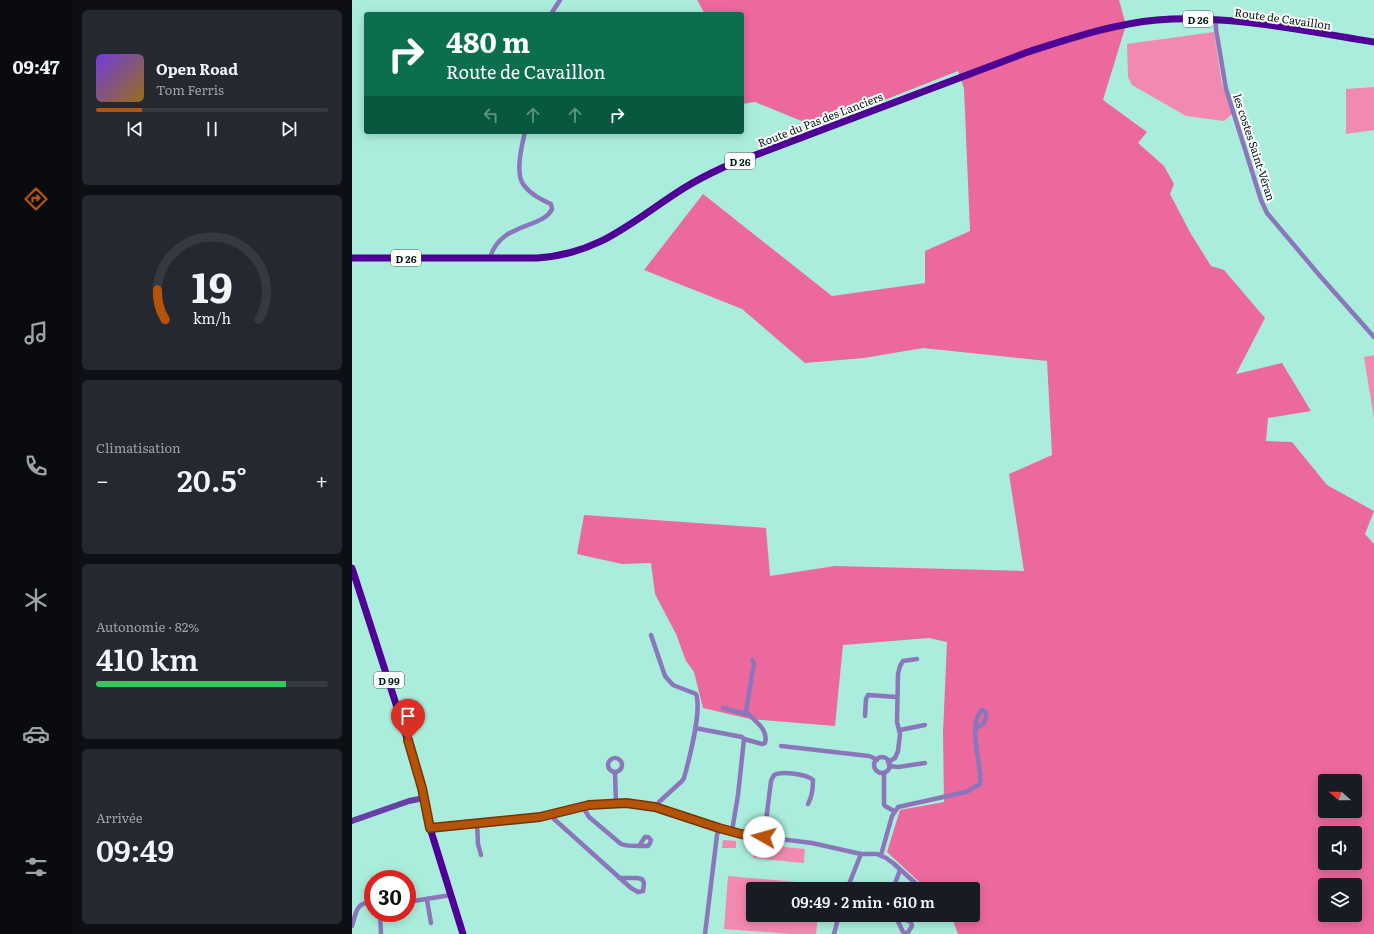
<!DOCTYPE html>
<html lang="fr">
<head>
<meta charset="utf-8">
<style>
  body { margin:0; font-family:Literata,serif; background:#242831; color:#f1f3f6; height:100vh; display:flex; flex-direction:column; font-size:15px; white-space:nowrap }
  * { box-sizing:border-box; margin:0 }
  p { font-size:13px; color:#9ea1a6 }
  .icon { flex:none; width:22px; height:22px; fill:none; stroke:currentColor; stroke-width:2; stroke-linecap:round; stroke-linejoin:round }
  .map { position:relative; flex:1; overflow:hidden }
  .side { display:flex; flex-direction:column; gap:10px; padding:10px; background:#0d0f14; width:280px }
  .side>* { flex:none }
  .guide { position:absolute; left:12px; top:12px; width:380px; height:122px; border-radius:4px; box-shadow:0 2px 10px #0003; background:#0b6e4f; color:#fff; overflow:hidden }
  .needle { width:26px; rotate:290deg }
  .fabs { position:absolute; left:966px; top:774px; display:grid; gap:8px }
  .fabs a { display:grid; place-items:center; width:44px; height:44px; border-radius:4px; background:#171b24; box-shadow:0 2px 10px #0003; font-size:20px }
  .speed { position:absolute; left:12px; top:870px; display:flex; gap:8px; font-size:20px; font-weight:700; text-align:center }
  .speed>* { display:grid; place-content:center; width:52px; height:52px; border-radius:50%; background:#171b24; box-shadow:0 2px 10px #0003; line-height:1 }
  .speed .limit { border:6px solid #d22; background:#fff; color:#111 }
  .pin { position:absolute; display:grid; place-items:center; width:34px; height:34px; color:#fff; margin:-41px -17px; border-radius:50% 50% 50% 0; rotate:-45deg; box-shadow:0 0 4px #0007 }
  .pin .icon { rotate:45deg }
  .me { position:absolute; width:44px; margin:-22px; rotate:277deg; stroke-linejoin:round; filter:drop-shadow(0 0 3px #0008) }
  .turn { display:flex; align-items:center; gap:14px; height:84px; padding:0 16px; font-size:18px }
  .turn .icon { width:52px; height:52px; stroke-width:2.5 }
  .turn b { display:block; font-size:28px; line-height:34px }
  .lanes { display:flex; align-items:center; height:38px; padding:0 16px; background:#0003; justify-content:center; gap:20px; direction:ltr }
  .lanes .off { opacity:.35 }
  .big { font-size:30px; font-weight:600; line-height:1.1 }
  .side .widget { flex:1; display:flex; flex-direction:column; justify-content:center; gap:6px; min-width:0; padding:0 14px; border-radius:6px; background:#242831 }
  .side .dial { align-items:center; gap:0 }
  .dial svg { height:104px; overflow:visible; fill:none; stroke:#363941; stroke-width:7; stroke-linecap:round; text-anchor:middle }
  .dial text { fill:#f1f3f6; stroke:none }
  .song { display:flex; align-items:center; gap:12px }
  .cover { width:48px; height:48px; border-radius:6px; background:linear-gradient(135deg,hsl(260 70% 55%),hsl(40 70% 35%)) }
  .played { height:4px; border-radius:2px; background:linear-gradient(90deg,#b45309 20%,#363941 20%) }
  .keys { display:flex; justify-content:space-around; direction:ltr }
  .heat { display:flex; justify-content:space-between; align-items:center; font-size:22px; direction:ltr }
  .charge { height:6px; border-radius:3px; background:linear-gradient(90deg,#34c759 82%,#363941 0) }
  .trip { position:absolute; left:394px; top:882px; width:234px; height:40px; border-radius:4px; background:#171b24; box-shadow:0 2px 10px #0003; font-weight:600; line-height:40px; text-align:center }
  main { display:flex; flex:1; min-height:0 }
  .tab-bar { display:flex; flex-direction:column; width:72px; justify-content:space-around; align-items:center; background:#090b0e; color:#9ea1a6 }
  .tab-bar .icon { width:28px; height:28px }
  .tab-bar .current { color:#b45309 }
  .tab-bar b { font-size:18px; color:#f1f3f6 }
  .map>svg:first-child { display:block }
  .green { fill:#f289b0 }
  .forest { fill:#ec699e; fill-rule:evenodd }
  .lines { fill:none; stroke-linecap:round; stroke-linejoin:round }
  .street { stroke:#8b76bb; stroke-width:4.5 }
  .secondary { stroke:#6640a5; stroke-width:6 }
  .primary { stroke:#4e0194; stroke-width:7 }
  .route-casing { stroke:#753606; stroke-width:10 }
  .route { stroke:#b45309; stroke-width:7 }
  .labels { text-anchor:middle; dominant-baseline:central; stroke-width:4; stroke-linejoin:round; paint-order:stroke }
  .shield { fill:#fefefe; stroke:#4e605c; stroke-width:1 }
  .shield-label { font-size:10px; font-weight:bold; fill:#021c16 }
  .street-label { font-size:11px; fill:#021c16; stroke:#fefefe }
</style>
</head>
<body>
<main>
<nav class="tab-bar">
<b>09:47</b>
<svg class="icon current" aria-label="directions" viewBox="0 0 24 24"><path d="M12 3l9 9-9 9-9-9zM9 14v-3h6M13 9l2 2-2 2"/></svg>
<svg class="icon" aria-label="music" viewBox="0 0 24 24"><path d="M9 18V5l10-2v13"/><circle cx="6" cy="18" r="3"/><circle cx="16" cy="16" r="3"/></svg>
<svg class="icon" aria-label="phone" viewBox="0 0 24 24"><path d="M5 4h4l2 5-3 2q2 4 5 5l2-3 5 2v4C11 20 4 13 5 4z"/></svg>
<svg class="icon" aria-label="climate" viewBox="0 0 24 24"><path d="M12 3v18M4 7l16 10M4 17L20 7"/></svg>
<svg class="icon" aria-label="car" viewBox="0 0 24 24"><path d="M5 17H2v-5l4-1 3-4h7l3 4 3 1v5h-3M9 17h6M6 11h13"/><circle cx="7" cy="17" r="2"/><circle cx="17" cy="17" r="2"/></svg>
<svg class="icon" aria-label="filters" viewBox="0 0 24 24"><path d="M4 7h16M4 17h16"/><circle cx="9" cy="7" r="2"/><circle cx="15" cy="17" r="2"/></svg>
</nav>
<section class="side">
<div class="widget">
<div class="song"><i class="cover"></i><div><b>Open Road</b><p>Tom Ferris</p></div></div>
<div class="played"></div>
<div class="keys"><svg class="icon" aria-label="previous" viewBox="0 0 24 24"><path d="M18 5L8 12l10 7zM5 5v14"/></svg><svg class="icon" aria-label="pause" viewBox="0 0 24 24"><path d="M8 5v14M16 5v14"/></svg><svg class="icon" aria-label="next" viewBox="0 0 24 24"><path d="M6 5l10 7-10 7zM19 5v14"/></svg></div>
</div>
<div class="widget dial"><svg viewBox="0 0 100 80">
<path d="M14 69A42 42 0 1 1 86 69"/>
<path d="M14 69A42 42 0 0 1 8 46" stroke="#b45309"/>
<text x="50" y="56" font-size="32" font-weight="700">19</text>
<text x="50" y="72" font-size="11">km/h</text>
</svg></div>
<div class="widget"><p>Climatisation</p>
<div class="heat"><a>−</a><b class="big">20.5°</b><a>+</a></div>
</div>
<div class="widget"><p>Autonomie · 82%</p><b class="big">410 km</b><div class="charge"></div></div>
<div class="widget"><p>Arrivée</p><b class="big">09:49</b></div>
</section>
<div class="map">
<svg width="1022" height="934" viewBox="0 0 1022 934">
  <rect width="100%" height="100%" fill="#abeddc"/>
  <!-- green -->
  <g class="green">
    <path d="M 862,32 L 870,84 L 880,114 L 872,121 L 834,116 L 780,85 L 776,77 L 775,44 Z"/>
    <path d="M 1022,87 L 1022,130 L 994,134 L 994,89 Z"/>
    <path d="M 1022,355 L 1022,419 L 1012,357 Z"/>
    <path d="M 371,840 L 384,841 L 384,848 L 370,848 Z"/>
    <path d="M 403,844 L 453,849 L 452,863 L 401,858 Z"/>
    <path d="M 376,876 L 468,884 L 468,889 L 401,889 L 401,915 L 466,915 L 464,934 L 439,934 L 372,929 Z"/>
  </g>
  <!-- forest -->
  <path class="forest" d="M 345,0 L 767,0 L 774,25 L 751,100 L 795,132 L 786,143 L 812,166 L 822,184 L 818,194 L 839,234 L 859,266 L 872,270 L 913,318 L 884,374 L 930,363 L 959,411 L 916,418 L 914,441 L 940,442 L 975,485 L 1022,511 L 1013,534 L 1022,544 L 1022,934 L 606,934 L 599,915 L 621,915 L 621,889 L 575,889 L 535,852 L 548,810 L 592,802 L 591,732 L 595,642 L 577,638 L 491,645 L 483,726 L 398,719 L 351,708 L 342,672 L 334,661 L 324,634 L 303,594 L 299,563 L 270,564 L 225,554 L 232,515 L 414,528 L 418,576 L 483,566 L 672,571 L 657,474 L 700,455 L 695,361 L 571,348 L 512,358 L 453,363 L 390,309 L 292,270 L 351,194 L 480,296 L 573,283 L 573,251 L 618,231 L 612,88 L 606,71 L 464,127 L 403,102 L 390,104 L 390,14 L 353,14 ZM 973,781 L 1003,781 L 1003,811 L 973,811 ZM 973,833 L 1003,833 L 1003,863 L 973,863 ZM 973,885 L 1003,885 L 1003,915 L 973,915 Z"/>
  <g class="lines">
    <!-- street -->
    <g class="street">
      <path d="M 199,14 L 208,0"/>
      <path d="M 864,20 L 864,29 L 874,89 L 909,200 L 915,213 L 968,276 L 1022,337"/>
      <path d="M 138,258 C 148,222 191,229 200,209 L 199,204 C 188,199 178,194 171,184 C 163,172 170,145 173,132"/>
      <path d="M 299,635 L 313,676 L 321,685 L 344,694 C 350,710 337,760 332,778 L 330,781 L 307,802 L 306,808"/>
      <path d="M 371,708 L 397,715"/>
      <path d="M 513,716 L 514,699 L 516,695 L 545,697"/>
      <path d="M 343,728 L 390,737 L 392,739 L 386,795 L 380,831"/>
      <path d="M 548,730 L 573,725"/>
      <path d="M 392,739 L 410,744 L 413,743 C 417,728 401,721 394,711 L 402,663 L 400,660"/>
      <path d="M 429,746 L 517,756 L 522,758 L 525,760"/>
      <circle cx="530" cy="765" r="8"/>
      <circle cx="263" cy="765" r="7"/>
      <path d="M 536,762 L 543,758 L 546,751 L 548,734 L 545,722 L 546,674 L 548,666 L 551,661 L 565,659"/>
      <path d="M 537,766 L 546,767 L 573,763"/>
      <path d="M 263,773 L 264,803"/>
      <path d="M 532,773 L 532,804 L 533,806 L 542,811"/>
      <path d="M 231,807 L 237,817 L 269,844 C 277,847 287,846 296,846 L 298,843 L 299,840 L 296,837 L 293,837 L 287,846"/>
      <path d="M 200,815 L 202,819 L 279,888 L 286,892 L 291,891 L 292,883 L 290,879 L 285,878 L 267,878"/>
      <path d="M 125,823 L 126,844 L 129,855"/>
      <path d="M 78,828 L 188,817 L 237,805 L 274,803 L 291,805 L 306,808 L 367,828 L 389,834 L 460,843 L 509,854 L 525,854 L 534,858 L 541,863 L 570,889"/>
      <path d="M 412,837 L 419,781 L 422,775 C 430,771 454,774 461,780 C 461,789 460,797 456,804"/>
      <path d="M 529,855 L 540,816 L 546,807 L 614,792 L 628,784 C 630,764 615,724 630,710 L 634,712 C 635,723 631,724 623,729"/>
      <path d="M 495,889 L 509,854"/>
      <path d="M 541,889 L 548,870"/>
      <path d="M 75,900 L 79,923"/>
      <path d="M 55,902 L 99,895"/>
      <path d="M 28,913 L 29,934"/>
      <path d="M 543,915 L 551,932 L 555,934 L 560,926 L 559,922 L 543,916"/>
      <path d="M 0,926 C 4,913 4,901 21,903"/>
      <path d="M 353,934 L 365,835 L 367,828"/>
      <path d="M 482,934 L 487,915"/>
    </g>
    <!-- secondary -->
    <path class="secondary" d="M 0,821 L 57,801 L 72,798"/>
    <!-- primary -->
    <g class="primary">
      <path d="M 0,258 L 185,258 C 249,254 281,220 332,188 C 345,180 359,173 372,167 L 673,53 C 717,39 760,24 805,20 C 874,14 953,31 1022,42"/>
      <path d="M 0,568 L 64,766 L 78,828 L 111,934"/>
    </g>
  </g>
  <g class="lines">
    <!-- route casing -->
    <g class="route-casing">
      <path id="route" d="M 56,740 L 70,788 L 78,828 L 188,817 L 237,805 L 274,803 L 303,807 L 367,828 L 389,834 L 412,837"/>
    </g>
    <!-- route -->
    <use href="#route" class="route"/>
  </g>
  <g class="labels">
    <!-- shield labels -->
    <g class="shield">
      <rect x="831" y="11" width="30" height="16" rx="3"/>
      <rect x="373" y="153" width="30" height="16" rx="3"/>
      <rect x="39" y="250" width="30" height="16" rx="3"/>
      <rect x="22" y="672" width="30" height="16" rx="3"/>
    </g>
    <g class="shield-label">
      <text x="846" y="19">D 26</text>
      <text x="388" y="161">D 26</text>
      <text x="54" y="258">D 26</text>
      <text x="37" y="680">D 99</text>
    </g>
    <!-- street labels -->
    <g class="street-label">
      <text transform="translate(931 18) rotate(8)">Route de Cavaillon</text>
      <text transform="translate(468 119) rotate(-21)">Route du Pas des Lanciers</text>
      <text transform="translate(903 147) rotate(72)">les costes Saint-Véran</text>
    </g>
  </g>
</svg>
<div class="fabs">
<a><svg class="needle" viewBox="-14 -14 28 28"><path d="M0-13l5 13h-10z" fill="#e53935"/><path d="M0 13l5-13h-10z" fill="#9ea1a6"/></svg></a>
<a><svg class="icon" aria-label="sound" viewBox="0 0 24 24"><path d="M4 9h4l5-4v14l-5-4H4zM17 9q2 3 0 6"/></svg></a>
<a><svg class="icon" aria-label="layers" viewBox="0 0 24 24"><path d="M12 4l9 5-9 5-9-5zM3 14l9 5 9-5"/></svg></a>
</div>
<div class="speed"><div class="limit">30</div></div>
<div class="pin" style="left:56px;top:740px;background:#d93025"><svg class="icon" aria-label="arrive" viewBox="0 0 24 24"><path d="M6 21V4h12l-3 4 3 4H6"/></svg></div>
<svg class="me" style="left:412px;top:837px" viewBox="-20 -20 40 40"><circle r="19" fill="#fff"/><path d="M0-13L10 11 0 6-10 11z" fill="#b45309"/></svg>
<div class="trip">09:49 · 2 min · 610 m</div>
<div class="guide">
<div class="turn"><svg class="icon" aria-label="right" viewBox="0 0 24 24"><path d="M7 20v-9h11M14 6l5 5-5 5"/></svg><div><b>480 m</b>Route de Cavaillon</div></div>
<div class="lanes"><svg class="icon off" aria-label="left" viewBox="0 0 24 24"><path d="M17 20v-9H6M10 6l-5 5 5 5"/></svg><svg class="icon off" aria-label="ahead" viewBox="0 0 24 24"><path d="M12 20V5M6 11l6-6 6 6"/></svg><svg class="icon off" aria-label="ahead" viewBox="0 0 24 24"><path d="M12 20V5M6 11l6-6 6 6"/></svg><svg class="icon" aria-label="right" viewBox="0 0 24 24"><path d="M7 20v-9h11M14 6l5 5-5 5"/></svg></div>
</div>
</div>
</main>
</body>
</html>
